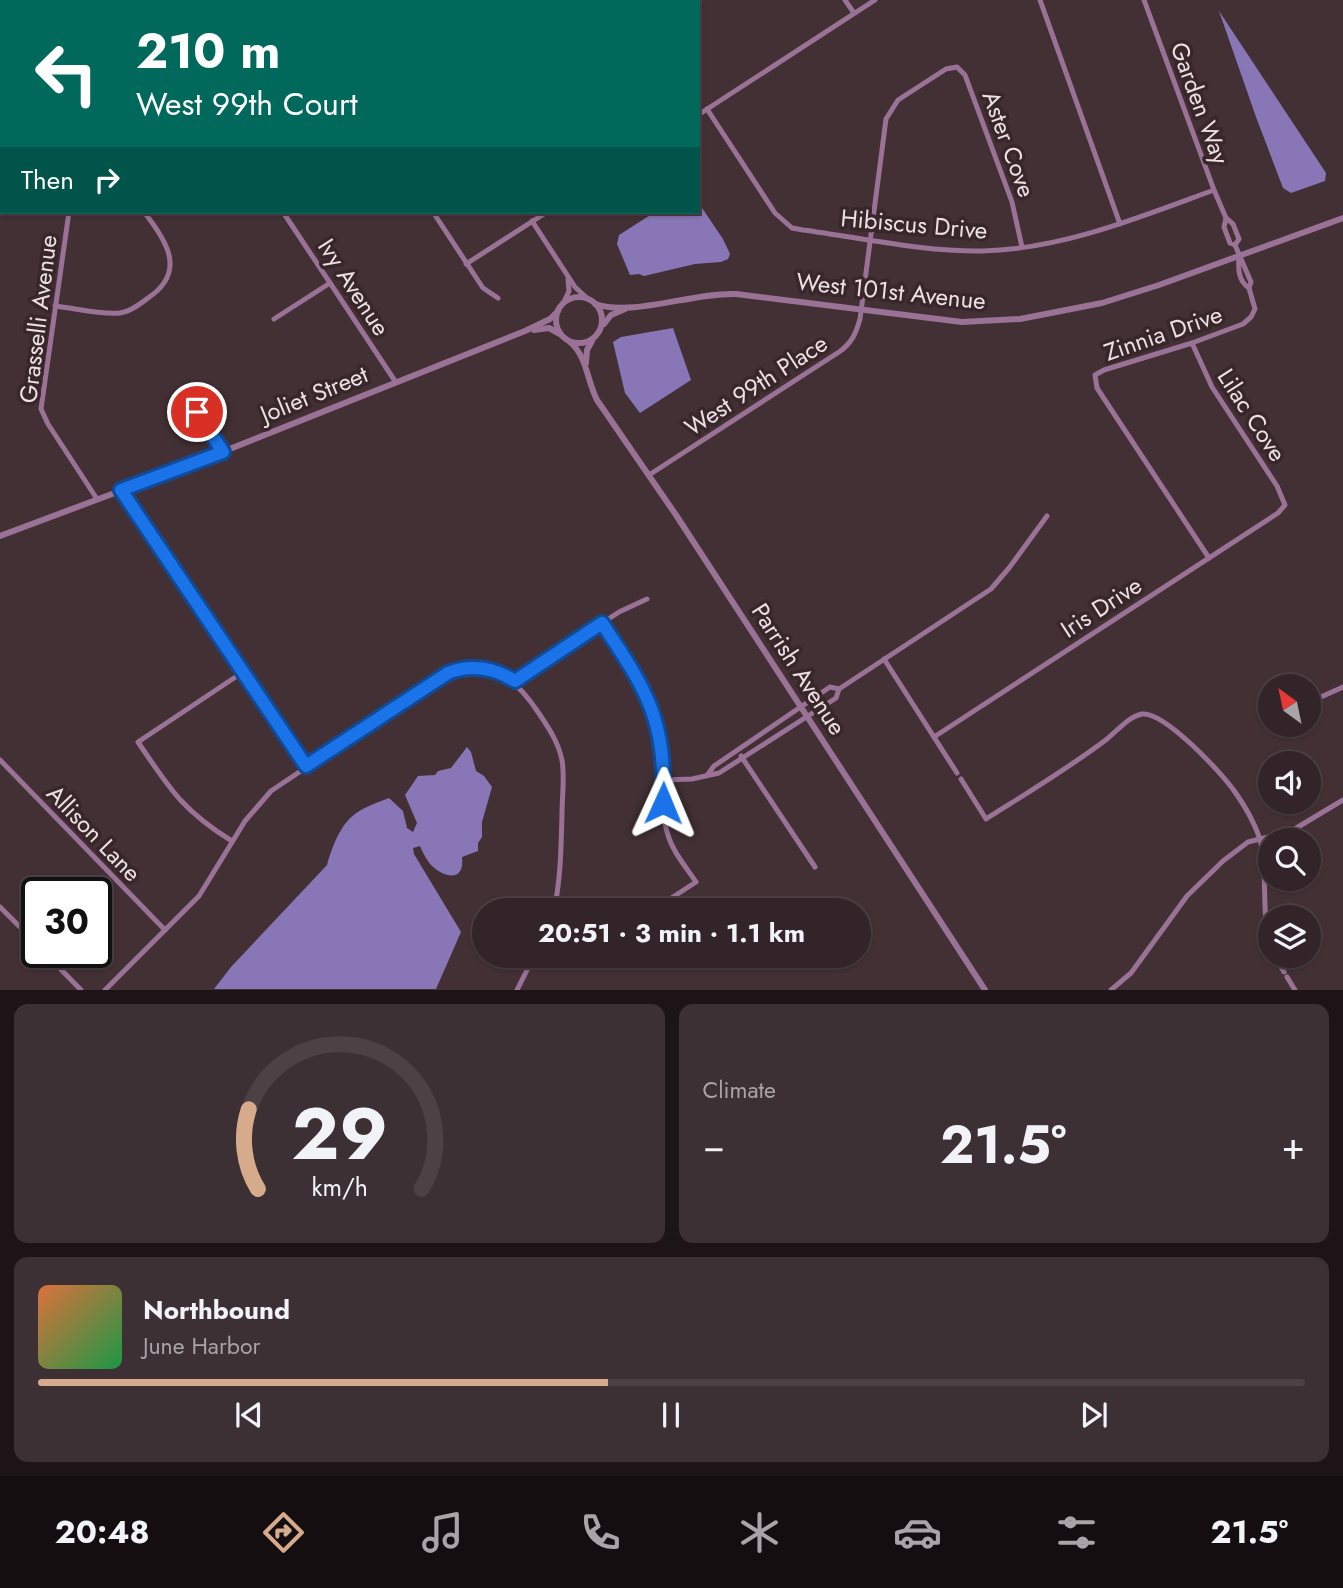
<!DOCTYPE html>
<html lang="en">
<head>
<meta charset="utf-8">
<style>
  body { margin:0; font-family:Jost,sans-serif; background:#3d3034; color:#f1f3f6; height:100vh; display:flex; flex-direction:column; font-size:26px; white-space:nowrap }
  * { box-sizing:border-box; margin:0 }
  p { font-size:23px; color:#a8a4a8 }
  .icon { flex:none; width:38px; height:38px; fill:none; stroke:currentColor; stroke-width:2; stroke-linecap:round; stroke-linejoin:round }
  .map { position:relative; height:990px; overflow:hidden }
  .details { display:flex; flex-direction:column; gap:14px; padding:14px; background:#1c1416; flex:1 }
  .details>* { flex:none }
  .top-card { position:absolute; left:0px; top:0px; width:700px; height:214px; box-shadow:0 2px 5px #0004,0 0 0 2px #4d4145; background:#00695c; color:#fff; overflow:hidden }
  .needle { width:46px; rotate:327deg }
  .controls { position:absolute; left:1258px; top:674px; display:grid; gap:14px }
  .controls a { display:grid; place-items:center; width:63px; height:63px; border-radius:50%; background:#322428; box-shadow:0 2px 5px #0004,0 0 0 2px #4d4145; font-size:35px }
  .speed { position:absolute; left:21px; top:877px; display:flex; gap:14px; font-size:35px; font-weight:700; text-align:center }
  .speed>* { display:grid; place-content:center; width:91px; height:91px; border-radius:50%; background:#322428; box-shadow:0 2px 5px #0004,0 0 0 2px #4d4145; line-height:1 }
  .speed .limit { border:4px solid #111; border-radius:10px; background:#fff; color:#111 }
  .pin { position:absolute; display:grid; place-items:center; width:60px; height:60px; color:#fff; margin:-30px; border:4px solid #fff; border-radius:50%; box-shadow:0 2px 7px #0007 }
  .me { position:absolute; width:77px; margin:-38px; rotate:1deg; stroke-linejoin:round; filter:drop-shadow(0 0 5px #0008) }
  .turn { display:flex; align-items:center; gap:24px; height:147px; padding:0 21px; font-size:32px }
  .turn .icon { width:91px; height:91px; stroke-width:2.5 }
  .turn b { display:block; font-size:49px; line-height:60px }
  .then { display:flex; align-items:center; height:66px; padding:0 21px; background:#0003; gap:14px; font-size:26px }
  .big { font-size:52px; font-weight:700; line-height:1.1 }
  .details .card { flex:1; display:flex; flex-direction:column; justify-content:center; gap:10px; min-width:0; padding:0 24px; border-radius:14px; background:#3d3034 }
  .details .dial { align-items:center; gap:0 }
  .dial svg { height:182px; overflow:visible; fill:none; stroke:#4d4145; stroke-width:7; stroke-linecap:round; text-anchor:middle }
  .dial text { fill:#f1f3f6; stroke:none }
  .song { display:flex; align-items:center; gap:21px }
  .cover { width:84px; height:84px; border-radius:10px; background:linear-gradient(135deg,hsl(20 70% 55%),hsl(140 70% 35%)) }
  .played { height:7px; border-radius:4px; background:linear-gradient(90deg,#d6ab8b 45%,#4d4145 45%) }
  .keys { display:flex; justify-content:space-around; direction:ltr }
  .heat { display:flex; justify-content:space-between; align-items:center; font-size:38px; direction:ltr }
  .details .tiles { flex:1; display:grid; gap:14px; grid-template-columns:1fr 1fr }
  .card:last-child { grid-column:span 2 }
  .trip { position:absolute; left:472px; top:898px; width:399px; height:70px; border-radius:35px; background:#322428; box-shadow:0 2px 5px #0004,0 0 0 2px #4d4145; font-weight:700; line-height:70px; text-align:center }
  .tab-bar { display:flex; height:112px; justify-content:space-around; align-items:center; background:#140e10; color:#a8a4a8 }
  .tab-bar .icon { width:49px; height:49px }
  .tab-bar .selected { color:#d6ab8b }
  .tab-bar b { font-size:32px; color:#f1f3f6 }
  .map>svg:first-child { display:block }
  .water { fill:#8976b6 }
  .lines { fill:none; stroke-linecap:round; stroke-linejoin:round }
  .minor { stroke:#997296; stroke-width:5 }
  .tertiary { stroke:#997296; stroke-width:6 }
  .route-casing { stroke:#114b97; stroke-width:18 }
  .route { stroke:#1a73e8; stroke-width:12 }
  .labels { text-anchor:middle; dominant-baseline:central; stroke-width:7; stroke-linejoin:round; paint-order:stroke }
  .street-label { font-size:24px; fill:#ede0e3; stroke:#38262b }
</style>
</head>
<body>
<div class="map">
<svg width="1343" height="990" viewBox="0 0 1343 990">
  <rect width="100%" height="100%" fill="#423035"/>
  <!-- water -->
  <g class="water">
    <path d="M 1219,11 L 1326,173 L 1325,181 L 1291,193 L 1283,188 L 1256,117 Z"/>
    <path d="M 698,202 L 723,239 L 730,254 L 728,259 L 721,262 L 695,264 L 644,276 L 639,274 L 630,275 L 617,244 L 619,235 L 655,212 L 698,212 Z"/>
    <path d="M 673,328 L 691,380 L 640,413 L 625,393 L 613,342 L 621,337 Z"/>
    <path d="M 467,747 L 471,752 L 476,771 L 484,776 L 492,787 L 482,822 L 482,837 L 478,843 L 478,851 L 462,857 C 465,881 446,879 432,866 C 427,861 423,853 420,846 L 413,848 L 414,854 L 461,932 L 436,989 L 214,989 L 231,967 L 327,865 C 332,847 341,822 358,812 C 367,806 379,802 389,798 L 403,811 L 407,828 L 413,832 L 417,823 L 405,795 L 418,776 L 435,775 L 438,771 L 451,768 Z"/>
  </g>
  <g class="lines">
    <!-- minor -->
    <g class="minor">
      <path d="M 290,0 L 291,2"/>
      <path d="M 496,0 L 498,2"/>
      <path d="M 611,0 L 612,2"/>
      <path d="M 845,0 L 854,13"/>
      <path d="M 1040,0 L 1120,224"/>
      <path d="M 1144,0 L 1214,190 L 1226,218 L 1233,224 L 1239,239 L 1235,245"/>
      <path d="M 190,2 L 193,0"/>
      <path d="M 409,2 L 410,0"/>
      <path d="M 664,2 L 667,0"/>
      <path d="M 0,3 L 2,6"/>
      <path d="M 707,109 L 775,213 L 792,228 L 803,230 C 863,238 923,252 983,251 C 1063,249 1140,217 1214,190"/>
      <path d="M 698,115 L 875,0"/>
      <path d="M 69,212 L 41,409 L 48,424 L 97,499"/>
      <path d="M 283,212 L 395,381"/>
      <path d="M 433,212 L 483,288 L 498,298"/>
      <path d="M 532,221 L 575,287 L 588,299"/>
      <path d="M 1239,255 C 1238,268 1238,281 1249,288"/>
      <path d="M 466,264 L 547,212"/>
      <path d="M 563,304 L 569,291 L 568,279"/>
      <path d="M 55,306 C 75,308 100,315 120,313 C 130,312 140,304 148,298 C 187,272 167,241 144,212"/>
      <path d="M 274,319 L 330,283"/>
      <path d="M 186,397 L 223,451"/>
      <path d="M 649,475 L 839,352 C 852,343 856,333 860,319 L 886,119 L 898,100 L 946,69 L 957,67 L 965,75 L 1012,202 L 1022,247"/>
      <path d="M 121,490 L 306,766"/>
      <path d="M 1209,558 L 1097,388 L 1095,375 L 1104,370 L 1192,343 L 1243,324 L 1251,317 L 1255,309 L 1249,288 L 1251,282 L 1235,245 L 1230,243 L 1224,227 L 1226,218"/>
      <path d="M 602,623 C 624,656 649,689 658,728 C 668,764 657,802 668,835 C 673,852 686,867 696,882 L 653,910"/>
      <path d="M 884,659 L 957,773"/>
      <path d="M 515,681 L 619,612 L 647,599"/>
      <path d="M 1312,701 L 1343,687"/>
      <path d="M 934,737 L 1278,513 L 1285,505 L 1277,486 L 1212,387 L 1192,343"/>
      <path d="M 741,756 L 815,867"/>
      <path d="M 0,760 L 165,930"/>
      <path d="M 708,774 L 714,766 L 830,687 L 839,689"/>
      <path d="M 961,779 L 986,819 C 1027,793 1069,768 1107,739 C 1118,730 1128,717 1142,714 C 1164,711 1222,773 1235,792 C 1245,806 1254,822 1260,839 L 1248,842 L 1223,861 L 1187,896 L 1131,973 L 1111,990"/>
      <path d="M 664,780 L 692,779 L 719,773 L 836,698 L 839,689 L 991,589 L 1009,568 L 1047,516"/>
      <path d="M 232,841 C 183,811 169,788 138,742 L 243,672"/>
      <path d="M 0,907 L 37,944"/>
      <path d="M 1270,946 C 1261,910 1268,875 1260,839 L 1293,830 L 1343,800"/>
      <path d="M 44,952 L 81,990"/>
      <path d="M 1275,956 L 1284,972"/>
      <path d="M 1287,977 L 1295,990"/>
      <path d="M 105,990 L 199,896 L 245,821 L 271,791 L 435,681 C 481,652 511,672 538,712 C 548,727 558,741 562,760 C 565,777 562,796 562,814 C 561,846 561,878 554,910"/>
      <path d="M 517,990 L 534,956"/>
    </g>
    <!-- tertiary -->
    <g class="tertiary">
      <circle cx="579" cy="320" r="23"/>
      <path d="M 595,304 C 634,317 694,292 736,294 L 962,322 L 1020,319 L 1102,303 L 1159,285 L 1343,218"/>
      <path d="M 604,324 L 611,315 L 625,309"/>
      <path d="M 534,330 L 549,328 L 560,334"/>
      <path d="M 570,342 C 587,356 587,381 597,400 L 676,515 L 985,990"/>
      <path d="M 586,363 L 587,350 L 592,341"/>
      <path d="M 0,536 L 192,464 L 525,331 L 550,319 L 558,311"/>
    </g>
  </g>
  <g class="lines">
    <!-- route casing -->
    <g class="route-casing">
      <path id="route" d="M 197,412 L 223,452 L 121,490 L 306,766 L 448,673 C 471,664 494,668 515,681 L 602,623 C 647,691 666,719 663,803"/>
    </g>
    <!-- route -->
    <use href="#route" class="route"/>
  </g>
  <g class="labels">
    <!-- street labels -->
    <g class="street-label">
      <text transform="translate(1200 103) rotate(70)">Garden Way</text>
      <text transform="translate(1009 144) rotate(70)">Aster Cove</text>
      <text transform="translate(914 224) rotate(5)">Hibiscus Drive</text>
      <text transform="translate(354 287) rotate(57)">Ivy Avenue</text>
      <text transform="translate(891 291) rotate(6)">West 101st Avenue</text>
      <text transform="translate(38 319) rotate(-83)">Grasselli Avenue</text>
      <text transform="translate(1163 333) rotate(-19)">Zinnia Drive</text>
      <text transform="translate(756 385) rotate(-33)">West 99th Place</text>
      <text transform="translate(314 394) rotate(-22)">Joliet Street</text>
      <text transform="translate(1252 415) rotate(57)">Lilac Cove</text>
      <text transform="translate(1101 607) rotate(-33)">Iris Drive</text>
      <text transform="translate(799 669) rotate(57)">Parrish Avenue</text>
      <text transform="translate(94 833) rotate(46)">Allison Lane</text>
    </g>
  </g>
</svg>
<div class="controls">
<a><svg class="needle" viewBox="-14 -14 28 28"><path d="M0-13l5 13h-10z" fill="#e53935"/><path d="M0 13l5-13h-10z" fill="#a8a4a8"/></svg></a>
<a><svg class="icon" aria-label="sound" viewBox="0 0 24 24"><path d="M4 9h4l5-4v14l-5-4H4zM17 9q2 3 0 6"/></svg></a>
<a><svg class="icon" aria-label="search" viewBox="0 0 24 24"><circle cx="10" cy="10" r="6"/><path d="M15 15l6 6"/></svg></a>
<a><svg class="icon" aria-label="layers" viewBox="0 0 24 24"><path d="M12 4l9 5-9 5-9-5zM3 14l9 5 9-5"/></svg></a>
</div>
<div class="speed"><div class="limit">30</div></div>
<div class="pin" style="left:197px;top:412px;background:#d93025"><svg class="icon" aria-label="arrive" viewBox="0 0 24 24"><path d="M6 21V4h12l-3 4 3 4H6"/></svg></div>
<svg class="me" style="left:663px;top:803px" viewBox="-20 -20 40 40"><path d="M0-17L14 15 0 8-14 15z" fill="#1a73e8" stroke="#fff" stroke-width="4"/></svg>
<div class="trip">20:51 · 3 min · 1.1 km</div>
<div class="top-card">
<div class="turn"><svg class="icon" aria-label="left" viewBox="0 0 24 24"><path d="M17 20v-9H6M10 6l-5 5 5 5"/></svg><div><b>210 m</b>West 99th Court</div></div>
<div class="then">Then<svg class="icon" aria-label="right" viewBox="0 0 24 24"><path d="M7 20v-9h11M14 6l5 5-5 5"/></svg></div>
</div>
</div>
<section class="details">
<div class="tiles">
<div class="card dial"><svg viewBox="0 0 100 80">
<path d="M14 69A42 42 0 1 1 86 69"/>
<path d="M14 69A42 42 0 0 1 10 34" stroke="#d6ab8b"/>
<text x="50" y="56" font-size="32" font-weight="700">29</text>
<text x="50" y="72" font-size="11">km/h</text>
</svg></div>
<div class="card"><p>Climate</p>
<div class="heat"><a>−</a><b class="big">21.5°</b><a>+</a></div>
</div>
<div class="card">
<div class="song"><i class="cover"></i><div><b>Northbound</b><p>June Harbor</p></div></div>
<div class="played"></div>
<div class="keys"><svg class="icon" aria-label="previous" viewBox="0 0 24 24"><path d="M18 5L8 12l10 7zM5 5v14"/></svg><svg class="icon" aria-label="pause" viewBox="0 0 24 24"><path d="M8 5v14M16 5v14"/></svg><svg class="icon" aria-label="next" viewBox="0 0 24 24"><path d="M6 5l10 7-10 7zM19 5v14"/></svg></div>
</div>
</div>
</section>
<nav class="tab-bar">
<b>20:48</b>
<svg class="icon selected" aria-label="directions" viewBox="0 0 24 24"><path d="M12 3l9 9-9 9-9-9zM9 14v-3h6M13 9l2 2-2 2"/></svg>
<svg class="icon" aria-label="music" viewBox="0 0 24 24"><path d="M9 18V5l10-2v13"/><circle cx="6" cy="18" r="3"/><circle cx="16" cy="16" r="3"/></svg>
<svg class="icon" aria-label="phone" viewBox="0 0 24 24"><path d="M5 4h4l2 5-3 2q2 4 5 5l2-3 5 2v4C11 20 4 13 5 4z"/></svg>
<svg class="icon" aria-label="climate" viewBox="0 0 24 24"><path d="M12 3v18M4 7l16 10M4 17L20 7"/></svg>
<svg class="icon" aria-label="car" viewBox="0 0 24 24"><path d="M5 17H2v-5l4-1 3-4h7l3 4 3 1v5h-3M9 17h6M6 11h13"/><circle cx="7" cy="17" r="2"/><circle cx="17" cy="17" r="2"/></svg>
<svg class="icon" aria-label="filters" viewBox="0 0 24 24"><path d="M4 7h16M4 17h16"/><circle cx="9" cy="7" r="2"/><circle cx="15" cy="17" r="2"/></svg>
<b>21.5°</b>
</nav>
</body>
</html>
